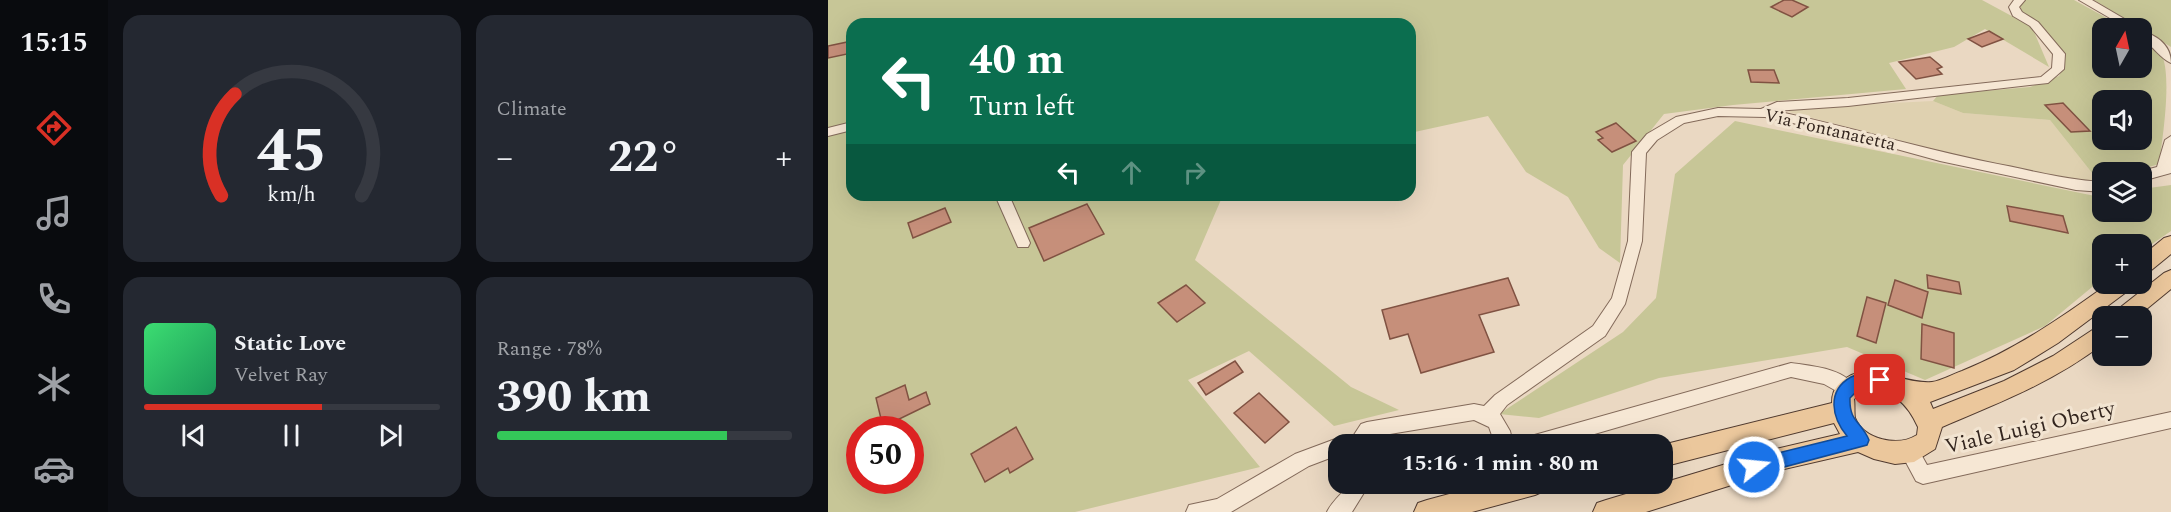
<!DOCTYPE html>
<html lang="en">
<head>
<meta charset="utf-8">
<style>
  body { margin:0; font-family:Spectral,serif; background:#242831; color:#f1f3f6; height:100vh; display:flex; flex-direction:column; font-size:22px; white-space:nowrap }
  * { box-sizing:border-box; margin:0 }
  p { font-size:20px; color:#9ea1a6 }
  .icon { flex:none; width:33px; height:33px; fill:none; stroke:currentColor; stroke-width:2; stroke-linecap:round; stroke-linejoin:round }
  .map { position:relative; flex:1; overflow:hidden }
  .side { display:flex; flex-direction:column; gap:15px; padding:15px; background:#0d0f14; width:720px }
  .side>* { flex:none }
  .hud { position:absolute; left:18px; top:18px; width:570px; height:183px; border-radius:18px; box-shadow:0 6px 24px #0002; background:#0b6e4f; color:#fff; overflow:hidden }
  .needle { width:39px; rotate:9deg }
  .tools { position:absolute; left:1264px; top:18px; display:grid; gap:12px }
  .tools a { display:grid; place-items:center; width:60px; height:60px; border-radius:12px; background:#171b24; box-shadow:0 6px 24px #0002; font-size:30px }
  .speed { position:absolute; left:18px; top:416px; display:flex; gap:12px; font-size:30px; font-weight:700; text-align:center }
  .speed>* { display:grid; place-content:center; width:78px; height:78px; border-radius:50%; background:#171b24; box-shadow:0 6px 24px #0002; line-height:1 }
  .speed .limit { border:9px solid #d22; background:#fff; color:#111 }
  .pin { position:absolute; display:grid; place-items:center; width:51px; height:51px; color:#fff; margin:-26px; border-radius:12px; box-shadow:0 3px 9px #0006 }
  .me { position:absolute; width:66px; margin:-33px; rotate:74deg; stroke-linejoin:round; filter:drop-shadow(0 0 4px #0008) }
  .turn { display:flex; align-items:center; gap:21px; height:126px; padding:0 24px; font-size:27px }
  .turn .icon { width:78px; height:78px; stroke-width:2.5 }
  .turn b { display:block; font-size:42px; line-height:51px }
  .lanes { display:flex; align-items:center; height:57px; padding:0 24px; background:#0003; justify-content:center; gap:30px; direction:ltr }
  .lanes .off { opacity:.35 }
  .big { font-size:45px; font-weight:700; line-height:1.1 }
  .side .card { flex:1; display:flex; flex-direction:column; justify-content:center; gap:9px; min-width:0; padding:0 21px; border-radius:18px; background:#242831 }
  .side .dial { align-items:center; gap:0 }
  .dial svg { height:156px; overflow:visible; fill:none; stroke:#363941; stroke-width:7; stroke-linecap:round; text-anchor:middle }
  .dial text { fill:#f1f3f6; stroke:none }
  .song { display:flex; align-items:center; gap:18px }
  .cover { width:72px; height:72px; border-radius:9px; background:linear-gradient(135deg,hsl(140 70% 55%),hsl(150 70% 35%)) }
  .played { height:6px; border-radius:3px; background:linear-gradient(90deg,#d93025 60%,#363941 60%) }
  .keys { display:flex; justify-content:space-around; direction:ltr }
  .heat { display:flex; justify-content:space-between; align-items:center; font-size:33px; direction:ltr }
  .charge { height:9px; border-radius:4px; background:linear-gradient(90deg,#34c759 78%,#363941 0) }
  .side .tiles { flex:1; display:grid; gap:15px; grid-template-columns:repeat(2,1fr) }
  .trip { position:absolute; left:500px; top:434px; width:345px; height:60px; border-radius:18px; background:#171b24; box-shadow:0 6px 24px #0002; font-weight:700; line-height:60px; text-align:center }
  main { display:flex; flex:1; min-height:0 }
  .menu { display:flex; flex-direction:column; width:108px; justify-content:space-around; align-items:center; background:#090b0e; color:#9ea1a6 }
  .menu .icon { width:42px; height:42px }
  .menu .on { color:#d93025 }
  .menu b { font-size:27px; color:#f1f3f6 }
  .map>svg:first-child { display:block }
  .farmland { fill:#dfd1b0 }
  .green { fill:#c7c697; fill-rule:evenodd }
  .building { fill:#c68f7a; stroke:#805242; stroke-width:1.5 }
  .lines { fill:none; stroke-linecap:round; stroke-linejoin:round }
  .minor-casing { stroke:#836a5a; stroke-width:2 }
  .major-casing { stroke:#503a2f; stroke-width:2 }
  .minor { fill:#f6e7d4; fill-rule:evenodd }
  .major { fill:#ebc79c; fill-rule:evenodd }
  .route { fill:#1a73e8; stroke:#114b97; stroke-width:1.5 }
  .labels { text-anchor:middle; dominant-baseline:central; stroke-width:6; stroke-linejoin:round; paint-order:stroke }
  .street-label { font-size:18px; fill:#33251e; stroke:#f2e4d1 }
  .near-street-label { font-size:21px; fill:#33251e; stroke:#f2e4d1 }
</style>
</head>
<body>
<main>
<nav class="menu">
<b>15:15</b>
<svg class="icon on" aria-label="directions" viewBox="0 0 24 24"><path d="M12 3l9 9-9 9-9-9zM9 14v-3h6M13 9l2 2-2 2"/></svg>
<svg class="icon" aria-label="music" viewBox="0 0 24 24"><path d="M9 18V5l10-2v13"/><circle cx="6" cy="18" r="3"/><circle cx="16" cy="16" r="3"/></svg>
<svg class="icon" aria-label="phone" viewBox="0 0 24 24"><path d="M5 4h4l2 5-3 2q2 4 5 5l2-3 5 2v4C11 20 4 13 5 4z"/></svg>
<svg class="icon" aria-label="climate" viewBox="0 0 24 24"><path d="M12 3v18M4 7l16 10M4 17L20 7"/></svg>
<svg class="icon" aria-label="car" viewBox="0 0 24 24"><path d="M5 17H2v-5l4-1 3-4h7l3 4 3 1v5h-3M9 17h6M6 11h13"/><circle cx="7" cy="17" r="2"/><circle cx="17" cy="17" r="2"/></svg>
</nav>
<section class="side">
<div class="tiles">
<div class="card dial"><svg viewBox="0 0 100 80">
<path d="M14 69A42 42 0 1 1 86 69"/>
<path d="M14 69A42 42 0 0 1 21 17" stroke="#d93025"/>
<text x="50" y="56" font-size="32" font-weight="700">45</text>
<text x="50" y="72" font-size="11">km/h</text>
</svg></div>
<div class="card"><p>Climate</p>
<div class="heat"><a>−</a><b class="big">22°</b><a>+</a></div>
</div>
<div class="card">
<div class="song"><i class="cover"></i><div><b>Static Love</b><p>Velvet Ray</p></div></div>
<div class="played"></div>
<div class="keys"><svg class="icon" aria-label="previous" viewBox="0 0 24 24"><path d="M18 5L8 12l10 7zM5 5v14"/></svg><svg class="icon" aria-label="pause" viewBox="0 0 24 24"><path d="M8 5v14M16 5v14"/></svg><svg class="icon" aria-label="next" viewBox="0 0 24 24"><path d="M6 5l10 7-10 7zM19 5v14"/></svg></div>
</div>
<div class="card"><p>Range · 78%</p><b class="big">390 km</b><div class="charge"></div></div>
</div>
</section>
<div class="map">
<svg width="1343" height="512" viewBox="0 0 1343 512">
  <rect width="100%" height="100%" fill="#ead8c2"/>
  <!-- farmland -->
  <path class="farmland" d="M 1105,101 L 1135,113 L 1222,120 L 1272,183 L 1247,182 L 1182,169 L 961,112 L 964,108 Z"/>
  <!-- green -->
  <g class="green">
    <path d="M 0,0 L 1154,0 L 1204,27 L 1221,67 L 1157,29 L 1126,47 L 1061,63 L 1078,89 L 905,105 L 836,114 L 795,165 L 792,263 L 771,248 L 740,197 L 698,172 L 660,116 L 582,133 L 582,24 L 24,24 L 24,195 L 395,195 L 367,260 L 523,387 L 571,410 L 506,426 L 421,351 L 360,380 L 432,467 L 247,512 L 0,512 ZM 32,429 L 82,429 L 82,480 L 32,480 Z"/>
    <path d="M 1197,0 L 1246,0 L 1297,28 L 1275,28 L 1275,68 L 1314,68 L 1314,40 C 1321,45 1330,51 1335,58 C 1343,81 1335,137 1331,164 L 1304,172 L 1275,172 L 1275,182 L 1272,183 L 1222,120 L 1135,113 L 1105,101 L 1110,95 L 1202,87 L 1231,76 L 1237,63 L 1228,45 L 1193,11 L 1192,5 ZM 1275,100 L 1314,100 L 1314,140 L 1275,140 Z"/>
    <path d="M 1266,0 L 1343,0 L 1343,47 Z"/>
    <path d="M 907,121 L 1267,196 L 1275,195 L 1275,212 L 1314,212 L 1314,189 L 1343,185 L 1343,231 L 1314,251 L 1314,244 L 1275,244 L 1275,278 L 1217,326 L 1097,380 L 1019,347 L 831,378 L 711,418 L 671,414 L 795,332 L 828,298 L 847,174 Z"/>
  </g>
  <!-- building -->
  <g class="building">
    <path d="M 956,0 L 964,0 L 980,7 L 964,17 L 943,7 Z"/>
    <path d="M 1161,31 L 1175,39 L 1154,47 L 1140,39 Z"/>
    <path d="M 24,41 L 24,53 L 0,58 L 0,46 Z"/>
    <path d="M 1102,57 L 1114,67 L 1109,69 L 1114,74 L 1088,79 L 1071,62 Z"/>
    <path d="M 920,70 L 946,70 L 951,83 L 923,82 Z"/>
    <path d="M 1235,103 L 1262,131 L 1243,132 L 1217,105 Z"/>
    <path d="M 788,123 L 808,141 L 784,152 L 770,140 L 775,138 L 768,132 Z"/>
    <path d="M 259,204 L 276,234 L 216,261 L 201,228 Z"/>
    <path d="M 1179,206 L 1235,216 L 1240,233 L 1182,221 Z"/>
    <path d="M 117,208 L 123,222 L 85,238 L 80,223 Z"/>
    <path d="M 1099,275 L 1131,282 L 1133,294 L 1100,288 Z"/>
    <path d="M 680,278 L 691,305 L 651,315 L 666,352 L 593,373 L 580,334 L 562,339 L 554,310 Z"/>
    <path d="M 1067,280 L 1100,292 L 1094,318 L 1060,305 Z"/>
    <path d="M 358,285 L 377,303 L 349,322 L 330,303 Z"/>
    <path d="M 1039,297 L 1058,303 L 1048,343 L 1029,336 Z"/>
    <path d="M 1094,324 L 1126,333 L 1126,368 L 1093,359 Z"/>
    <path d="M 407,361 L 415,372 L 378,395 L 370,383 Z"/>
    <path d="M 77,385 L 81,400 L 98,392 L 102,404 L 55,427 L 48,398 Z"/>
    <path d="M 431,393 L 461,422 L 437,443 L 406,413 Z"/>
    <path d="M 188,427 L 205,459 L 182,473 L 180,468 L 157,482 L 143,454 Z"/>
  </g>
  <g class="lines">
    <!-- minor casing -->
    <g class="minor-casing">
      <g id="minor">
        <path d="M 1186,0 L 1197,0 L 1191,7 L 1194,12 L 1210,22 L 1237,54 L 1236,69 L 1220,83 L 1020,106 L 948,111 C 1026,128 1102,151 1180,166 C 1212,173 1243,180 1275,182 L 1275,192 L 1248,190 L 1112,161 L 1014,134 L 937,117 L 890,116 L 856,123 L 829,140 L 818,153 L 814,241 L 797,304 L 777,336 L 679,405 L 672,414 L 682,431 L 685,444 L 667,444 L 661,427 L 646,420 L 544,437 L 540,444 L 520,444 L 533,424 L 539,422 L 646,404 L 656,406 L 667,395 L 765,326 L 784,298 L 800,241 L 804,152 L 819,134 L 848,117 L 890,108 L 933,109 L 949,102 L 1020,98 L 1213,77 L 1224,68 L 1225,54 L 1202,26 L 1185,16 L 1181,7 Z"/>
        <path d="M 1251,0 L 1264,0 L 1312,28 L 1299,28 Z"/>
        <path d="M 1314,31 C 1330,36 1343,46 1343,63 C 1333,59 1325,46 1314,39 Z"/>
        <path d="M 24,122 L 24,130 L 0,136 L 0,128 Z"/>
        <path d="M 1343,136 L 1343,173 L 1314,181 L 1314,172 L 1310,172 L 1329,167 L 1337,140 Z"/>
        <path d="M 167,195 L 181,195 L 202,243 L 200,247 L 190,247 Z"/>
        <path d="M 963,363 C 983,366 1018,368 1028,389 L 1025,394 L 1019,397 L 996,384 L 963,377 L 732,444 L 694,444 L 697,438 L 703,436 Z"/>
        <path d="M 1343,412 L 1343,428 L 1095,484 L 1088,481 L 1073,453 L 1075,447 L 1082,444 L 1089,447 L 1099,465 Z"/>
        <path d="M 510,438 L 516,440 L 518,444 L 510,444 L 510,455 L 481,466 L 403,512 L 358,512 L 361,505 L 389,499 L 467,454 Z"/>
        <path d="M 522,483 L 542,483 L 524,512 L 499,512 C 504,501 515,493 522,483 Z"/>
      </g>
    </g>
    <!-- major casing -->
    <g class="major-casing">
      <g id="major">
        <path d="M 1343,236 L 1343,254 L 1321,272 L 1314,275 L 1314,256 L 1336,238 Z"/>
        <path d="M 1343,270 L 1343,289 L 1310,316 L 1286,316 L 1289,310 L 1336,273 Z"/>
        <path d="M 1280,284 L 1304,284 L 1301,290 L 1230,343 L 1186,370 L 1102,402 L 1105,409 L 1176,381 L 1225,356 L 1275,323 L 1275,344 C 1223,383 1173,402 1114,427 L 1107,449 L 1086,462 L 1067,464 L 1046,459 L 1030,452 L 948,471 L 818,512 L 765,512 L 769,503 L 778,500 L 948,449 L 1012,434 L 1006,423 L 834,467 L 834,445 L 1004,403 C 1004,394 1006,389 1012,383 C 1040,356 1072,385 1104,382 C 1113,381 1125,374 1134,371 C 1188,349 1233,318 1280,284 ZM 1039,390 C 1066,391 1079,403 1090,427 L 1089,435 C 1070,447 1036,440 1027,418 C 1026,412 1027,404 1026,399 Z"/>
        <path d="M 662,483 L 719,483 L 716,491 L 707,495 L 644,512 L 586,512 L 590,503 L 599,500 Z"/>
      </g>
    </g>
    <!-- minor -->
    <use href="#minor" class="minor"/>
    <!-- major -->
    <use href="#major" class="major"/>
  </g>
  <!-- route -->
  <path class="route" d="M 1052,373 L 1057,375 L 1059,380 L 1057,385 L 1031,389 L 1022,398 C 1021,422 1033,421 1041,440 L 1039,445 L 926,475 L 919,473 L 917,467 L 919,461 L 926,459 L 1019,436 C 1004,418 998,391 1023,377 C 1030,373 1043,374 1052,373 Z"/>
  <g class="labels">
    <!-- street labels -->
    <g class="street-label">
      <text transform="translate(1002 130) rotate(13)">Via Fontanatetta</text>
    </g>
    <!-- near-street labels -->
    <g class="near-street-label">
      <text transform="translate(1202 428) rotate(-13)">Viale Luigi Oberty</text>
    </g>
  </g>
</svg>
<div class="tools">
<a><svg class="needle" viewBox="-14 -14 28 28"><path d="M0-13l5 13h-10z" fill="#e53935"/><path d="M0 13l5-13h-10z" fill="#9ea1a6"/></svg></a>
<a><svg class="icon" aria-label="sound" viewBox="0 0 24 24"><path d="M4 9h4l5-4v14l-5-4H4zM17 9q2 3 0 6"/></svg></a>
<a><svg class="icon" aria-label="layers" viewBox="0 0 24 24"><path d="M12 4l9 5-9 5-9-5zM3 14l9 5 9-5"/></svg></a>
<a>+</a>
<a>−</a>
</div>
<div class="speed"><div class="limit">50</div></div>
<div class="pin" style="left:1052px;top:380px;background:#d93025"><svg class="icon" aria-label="arrive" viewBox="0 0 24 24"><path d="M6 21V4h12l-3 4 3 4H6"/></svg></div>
<svg class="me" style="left:926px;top:467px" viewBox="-20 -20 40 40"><circle r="17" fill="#1a73e8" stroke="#fff" stroke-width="3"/><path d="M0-11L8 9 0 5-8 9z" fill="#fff"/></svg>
<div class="trip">15:16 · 1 min · 80 m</div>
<div class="hud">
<div class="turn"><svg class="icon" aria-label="left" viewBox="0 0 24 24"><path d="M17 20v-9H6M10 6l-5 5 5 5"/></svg><div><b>40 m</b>Turn left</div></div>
<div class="lanes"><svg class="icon" aria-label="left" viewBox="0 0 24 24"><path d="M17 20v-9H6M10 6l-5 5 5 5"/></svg><svg class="icon off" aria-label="ahead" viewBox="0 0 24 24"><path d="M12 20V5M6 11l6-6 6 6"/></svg><svg class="icon off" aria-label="right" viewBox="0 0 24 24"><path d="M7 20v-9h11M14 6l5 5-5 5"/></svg></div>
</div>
</div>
</main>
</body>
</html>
